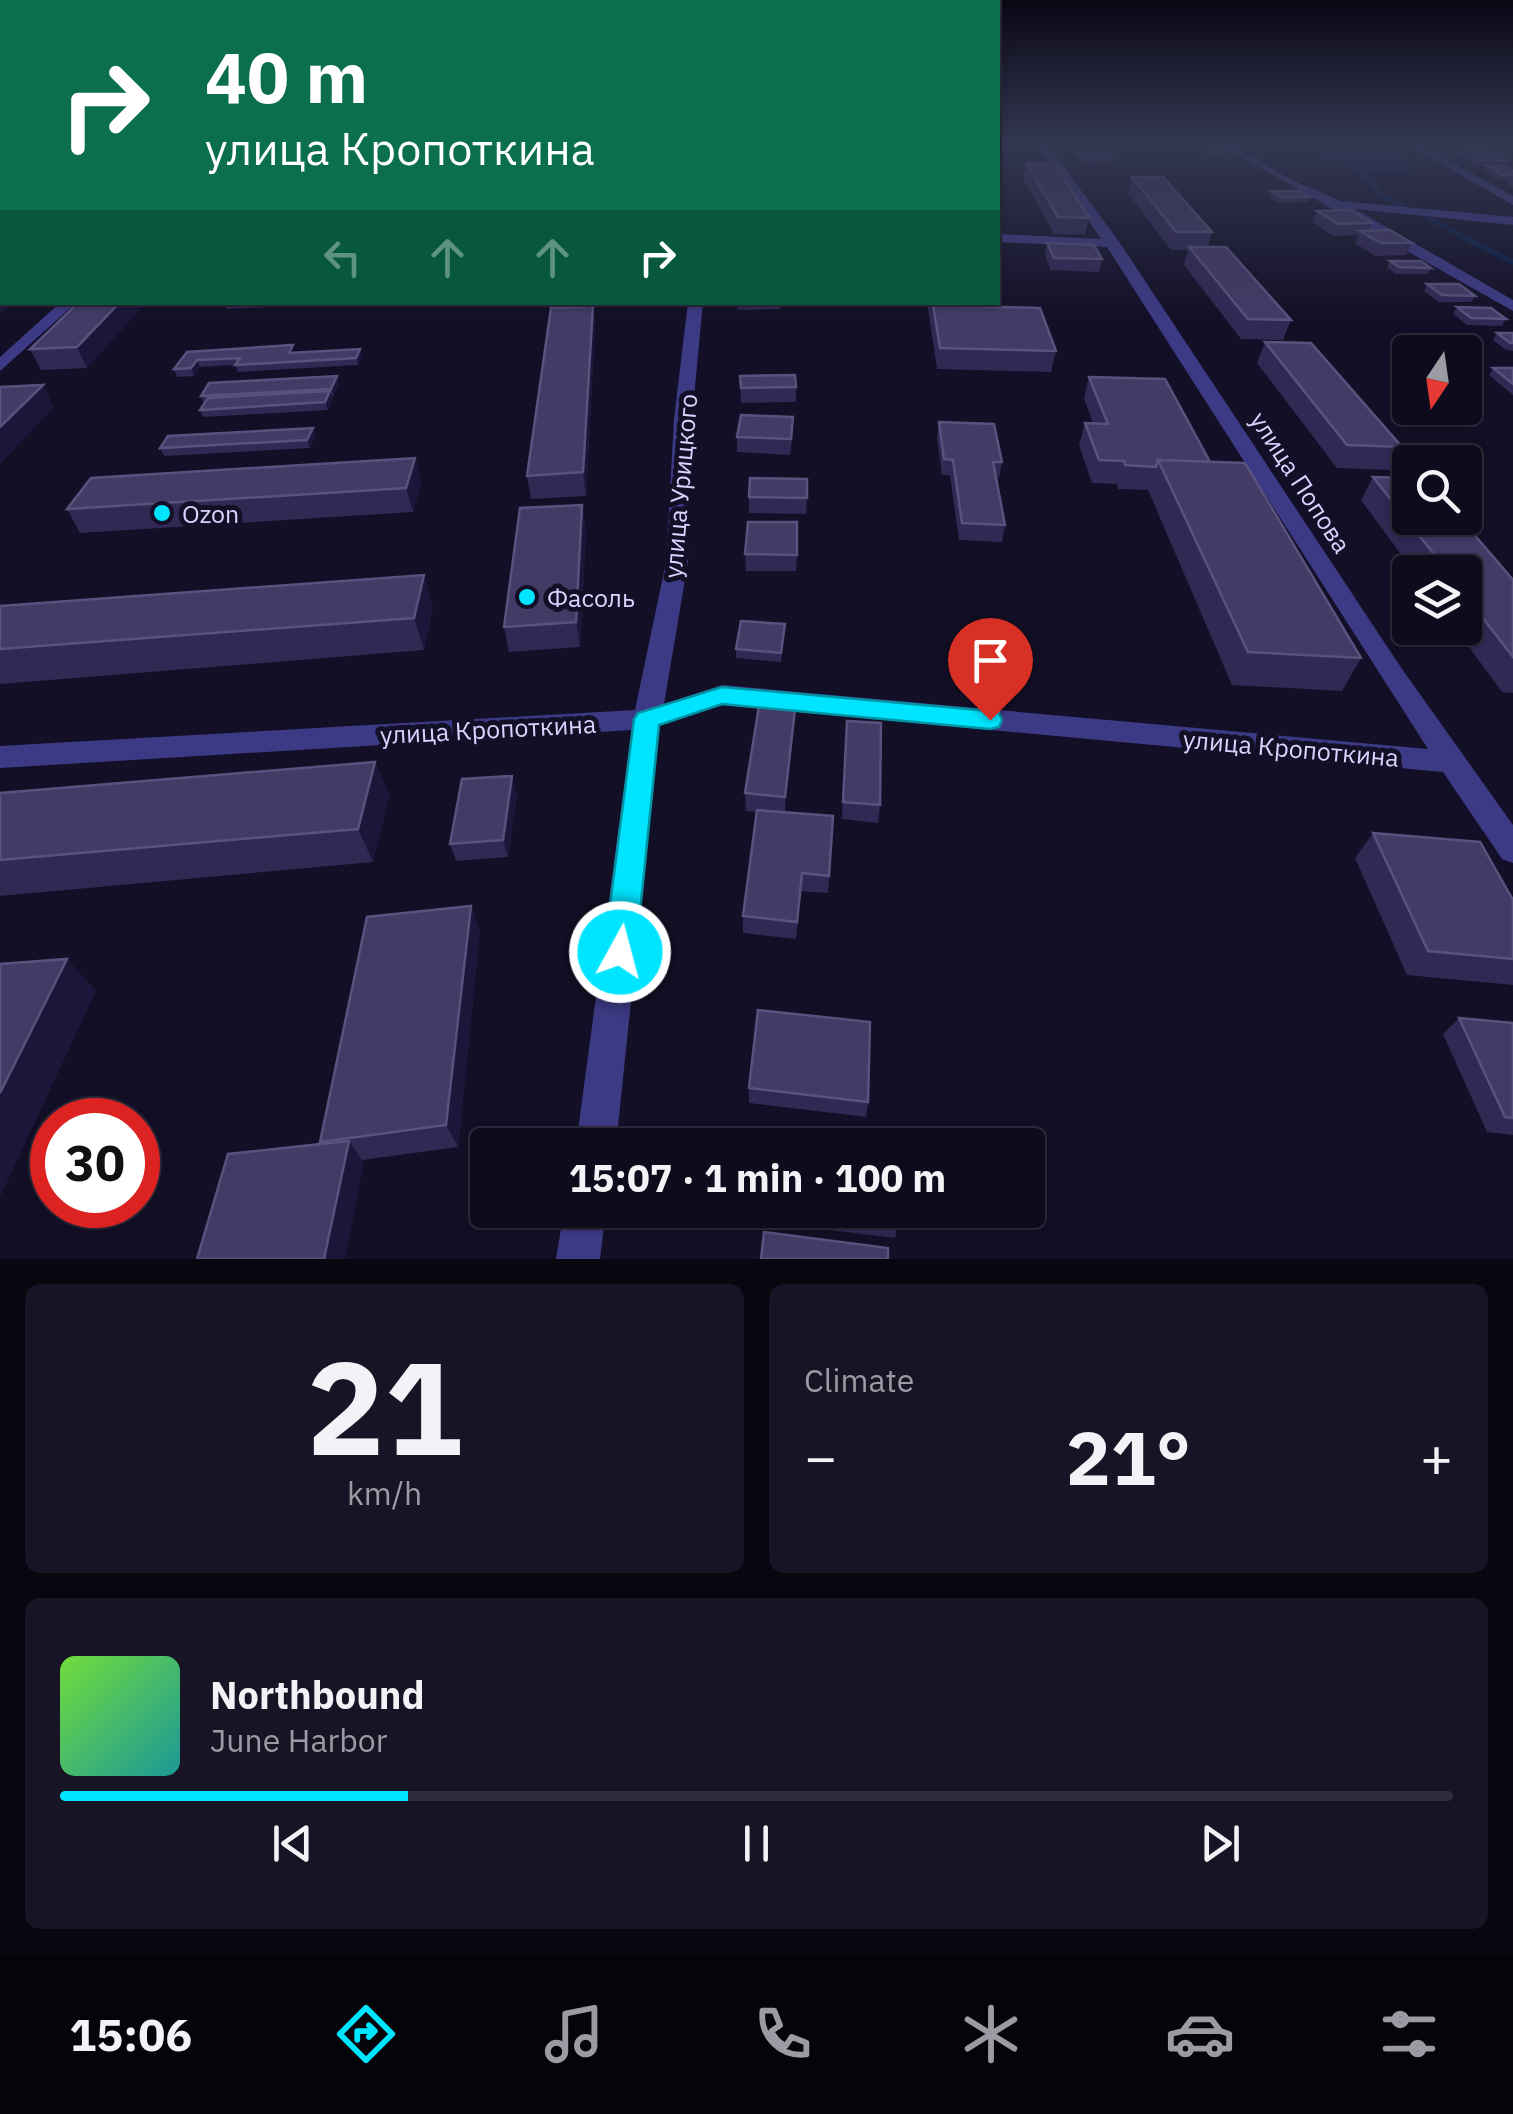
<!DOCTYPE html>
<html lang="en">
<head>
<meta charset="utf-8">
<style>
  body { margin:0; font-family:"IBM Plex Sans",sans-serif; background:#171425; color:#f1f3f6; height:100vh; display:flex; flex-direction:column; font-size:38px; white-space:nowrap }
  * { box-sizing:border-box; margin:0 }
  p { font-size:32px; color:#9b9ba3 }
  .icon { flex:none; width:55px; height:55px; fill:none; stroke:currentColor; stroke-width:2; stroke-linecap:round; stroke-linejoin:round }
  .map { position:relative; height:1259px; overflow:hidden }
  .side { display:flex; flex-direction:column; gap:25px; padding:25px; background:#08060f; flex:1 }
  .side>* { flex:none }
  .banner { position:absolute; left:0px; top:0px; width:1000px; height:305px; box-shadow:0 2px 8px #0004,0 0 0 2px #2e2b3b; background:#0b6e4f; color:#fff; overflow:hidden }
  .needle { width:65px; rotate:193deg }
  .buttons { position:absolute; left:1392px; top:335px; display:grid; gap:20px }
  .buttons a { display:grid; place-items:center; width:90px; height:90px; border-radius:10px; background:#0e0b1c; box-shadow:0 2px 8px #0004,0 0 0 2px #2e2b3b; font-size:50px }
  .speed { position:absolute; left:30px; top:1098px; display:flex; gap:20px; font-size:50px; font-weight:700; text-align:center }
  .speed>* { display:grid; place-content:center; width:130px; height:130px; border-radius:50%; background:#0e0b1c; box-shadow:0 2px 8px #0004,0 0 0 2px #2e2b3b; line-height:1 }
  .speed .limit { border:15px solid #d22; background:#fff; color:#111 }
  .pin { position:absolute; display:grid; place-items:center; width:85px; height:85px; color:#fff; margin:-102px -42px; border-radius:50% 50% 50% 0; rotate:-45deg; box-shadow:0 0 10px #0007 }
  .pin .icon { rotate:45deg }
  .me { position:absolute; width:110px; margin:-55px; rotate:7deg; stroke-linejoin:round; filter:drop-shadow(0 0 8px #0008) }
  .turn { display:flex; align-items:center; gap:35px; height:210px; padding:0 40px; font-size:45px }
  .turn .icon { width:130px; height:130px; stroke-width:2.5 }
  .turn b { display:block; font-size:70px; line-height:85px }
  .lanes { display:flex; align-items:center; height:95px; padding:0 40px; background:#0003; justify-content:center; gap:50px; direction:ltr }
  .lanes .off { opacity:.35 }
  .big { font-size:75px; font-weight:700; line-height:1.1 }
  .side .tile { flex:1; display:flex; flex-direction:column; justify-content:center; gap:15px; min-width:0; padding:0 35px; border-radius:15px; background:#171425 }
  .side .dial { align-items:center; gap:0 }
  .dial b { font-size:130px; line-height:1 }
  .song { display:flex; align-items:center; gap:30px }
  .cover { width:120px; height:120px; border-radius:15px; background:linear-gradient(135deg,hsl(100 70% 55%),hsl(180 70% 35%)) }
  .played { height:10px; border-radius:5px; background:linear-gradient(90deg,#00e5ff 25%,#2e2b3b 25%) }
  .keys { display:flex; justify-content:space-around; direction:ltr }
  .heat { display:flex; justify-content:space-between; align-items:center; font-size:55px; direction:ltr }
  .side .tiles { flex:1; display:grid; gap:25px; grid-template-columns:1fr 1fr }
  .tile:last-child { grid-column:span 2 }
  .trip { position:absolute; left:470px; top:1128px; width:575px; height:100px; border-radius:10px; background:#0e0b1c; box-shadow:0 2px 8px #0004,0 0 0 2px #2e2b3b; font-weight:700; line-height:100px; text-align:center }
  .menu { display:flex; height:160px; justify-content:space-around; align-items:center; background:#06040b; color:#9b9ba3 }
  .menu .icon { width:70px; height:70px }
  .menu .active { color:#00e5ff }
  .menu b { font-size:45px; color:#f1f3f6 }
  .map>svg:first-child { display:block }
  .water { fill:#0a1f44 }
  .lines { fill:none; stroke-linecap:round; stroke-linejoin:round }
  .stream-far1 { stroke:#0a1f44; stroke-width:5 }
  .stream { stroke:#0a1f44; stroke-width:6 }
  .minor { fill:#3d3a85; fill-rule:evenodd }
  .wall { fill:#312854 }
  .shaded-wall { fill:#1d163a }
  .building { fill:#433a66; stroke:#5a527e; stroke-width:2.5 }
  .route { fill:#00e5ff; stroke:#0095a6; stroke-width:2.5 }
  .poi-dot { fill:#00e5ff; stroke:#130f26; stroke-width:4 }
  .labels { text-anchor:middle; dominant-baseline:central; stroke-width:10; stroke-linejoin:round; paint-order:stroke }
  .street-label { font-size:25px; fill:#d9d4ff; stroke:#130f26 }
  .poi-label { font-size:25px; fill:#d9d4ff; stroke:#130f26; text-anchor:start }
</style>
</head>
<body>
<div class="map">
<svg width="1513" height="1259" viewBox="0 0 1513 1259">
  <rect width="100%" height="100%" fill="#130f26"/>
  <!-- water -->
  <path class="water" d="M 1301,144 C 1334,144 1395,137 1413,171 L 1358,173 L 1347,164 L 1330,163 L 1312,147 Z"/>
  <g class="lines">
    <!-- stream-far1 -->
    <g class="stream-far1">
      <path d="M 1373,167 L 1363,174 L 1383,196 L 1403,206"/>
      <path d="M 1427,218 L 1465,237"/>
    </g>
    <!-- stream -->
    <path class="stream" d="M 1460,235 L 1513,262"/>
    <!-- minor -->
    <g class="minor">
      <path d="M 1037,144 L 1047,144 L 1120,243 L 1402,669 L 1513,825 L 1513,863 L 1502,859 L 1443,772 L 723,705 L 660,725 L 616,1145 L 576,1145 L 632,730 L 0,768 L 0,746 L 635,710 L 666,562 L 674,419 L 688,302 L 703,302 L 692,419 L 688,562 L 664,704 L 722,685 L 1428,749 L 1107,247 L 998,242 L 998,234 L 1101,239 Z"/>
      <path d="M 1218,144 L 1230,144 L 1292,180 L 1341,201 L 1513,217 L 1513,225 L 1355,209 L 1513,300 L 1513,311 Z"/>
      <path d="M 1407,144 L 1419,144 L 1513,196 L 1513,205 Z"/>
      <rect x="0" y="147" width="2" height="6"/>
      <path d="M 61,302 L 77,302 L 0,371 L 0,357 Z"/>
      <path d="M 564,1210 L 606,1210 L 600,1259 L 556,1259 Z"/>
    </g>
  </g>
  <!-- wall -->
  <g class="wall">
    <path d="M 1013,144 L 1035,144 L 1035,145 L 1015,145 Z"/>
    <path d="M 1065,144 L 1090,144 L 1089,147 L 1069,147 Z"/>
    <path d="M 1096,144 L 1114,144 L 1114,147 L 1101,148 Z"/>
    <path d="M 1147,144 L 1176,144 L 1175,147 L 1152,147 Z"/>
    <path d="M 1190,144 L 1215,144 L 1230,149 L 1229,154 L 1209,155 L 1200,149 L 1201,146 L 1194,146 Z"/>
    <path d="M 1447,144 L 1489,144 L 1495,147 L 1491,154 L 1510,161 L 1508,167 L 1504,166 L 1513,171 L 1513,188 L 1507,184 L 1509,180 L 1500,180 L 1484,171 L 1487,166 L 1477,166 L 1464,158 L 1465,156 L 1457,156 L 1444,149 Z"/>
    <path d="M 1078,153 L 1111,158 L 1109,163 L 1084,164 L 1077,159 Z"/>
    <path d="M 1026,163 L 1089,218 L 1085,235 L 1054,234 L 1023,178 Z"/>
    <path d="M 1132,177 L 1212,232 L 1208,247 L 1291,320 L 1283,340 L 1241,339 L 1184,265 L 1188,250 L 1171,250 L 1128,193 Z"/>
    <path d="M 1271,191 L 1310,197 L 1308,202 L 1279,203 L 1269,197 Z"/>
    <path d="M 1317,211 L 1372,223 L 1369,230 L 1412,243 L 1406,255 L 1375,256 L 1355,243 L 1358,235 L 1333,236 L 1313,222 Z"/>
    <path d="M 1047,243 L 1102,259 L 1099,272 L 1051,270 L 1045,256 Z"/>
    <path d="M 1390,261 L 1431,268 L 1428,274 L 1396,274 L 1387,267 Z"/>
    <path d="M 1427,284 L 1475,296 L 1471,302 L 1439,302 L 1424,291 Z"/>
    <path d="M 79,302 L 87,368 L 41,370 L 30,349 Z"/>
    <path d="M 224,302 L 373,302 L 227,309 Z"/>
    <path d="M 737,302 L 781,302 L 780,309 L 738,310 Z"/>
    <path d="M 927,302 L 963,302 L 964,306 L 1056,351 L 1051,372 L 937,369 Z"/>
    <path d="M 593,306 L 595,326 L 586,496 L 531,499 L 527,476 Z"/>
    <path d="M 1457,307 L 1506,319 L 1502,326 L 1467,325 L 1453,314 Z"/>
    <path d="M 1497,333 L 1513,333 L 1513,351 L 1506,350 L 1493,340 Z"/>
    <path d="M 1265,342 L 1402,447 L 1390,470 L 1337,468 L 1257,363 Z"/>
    <path d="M 360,349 L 362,356 L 358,365 L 238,372 L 235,365 L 200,367 L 194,376 L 177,377 L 174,369 L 187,352 L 295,353 Z"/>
    <path d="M 1493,368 L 1513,368 L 1513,395 L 1489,375 Z"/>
    <path d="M 740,376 L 796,387 L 796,402 L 741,403 Z"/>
    <path d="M 1089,377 L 1210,462 L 1361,658 L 1342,691 L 1232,685 L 1148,490 L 1118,489 L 1117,484 L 1092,483 L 1079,445 L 1085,423 L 1093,423 L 1084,398 Z"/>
    <path d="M 339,383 L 334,396 L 332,396 L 333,398 L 328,410 L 203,417 L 200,410 L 204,404 L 201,396 Z"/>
    <path d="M 939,422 L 1002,462 L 999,478 L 996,478 L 1005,525 L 1002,542 L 959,540 L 950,475 L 942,475 L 937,437 Z"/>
    <path d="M 793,433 L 790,455 L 737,452 L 737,437 Z"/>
    <path d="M 315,436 L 310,448 L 164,456 L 160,448 Z"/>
    <path d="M 415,458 L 421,482 L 413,512 L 80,533 L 67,509 Z"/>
    <path d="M 1373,477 L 1513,580 L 1513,693 L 1502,692 L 1455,628 L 1465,628 L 1465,572 L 1414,572 L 1361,500 Z"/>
    <path d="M 749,497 L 807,498 L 806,514 L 749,513 Z"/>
    <path d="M 582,505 L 586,529 L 580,647 L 509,652 L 504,627 Z"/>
    <path d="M 745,554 L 797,555 L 796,571 L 746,571 Z"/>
    <path d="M 0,606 L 433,607 L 424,650 L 0,684 Z"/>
    <path d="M 785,624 L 781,662 L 736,658 L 736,649 Z"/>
    <path d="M 847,721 L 880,805 L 878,823 L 842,819 Z"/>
    <path d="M 794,726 L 785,812 L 833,816 L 828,893 L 801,891 L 796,939 L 743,933 L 743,916 L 757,812 L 746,811 L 745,793 Z"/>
    <path d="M 375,762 L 389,795 L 373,862 L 0,896 L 0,793 Z"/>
    <path d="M 517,793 L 508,857 L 456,861 L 450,844 Z"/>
    <path d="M 1373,833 L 1513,959 L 1513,985 L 1407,975 L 1355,858 Z"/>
    <path d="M 471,906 L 480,931 L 458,1147 L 362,1160 L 364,1163 L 322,1144 L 320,1142 Z"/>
    <path d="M 1459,1018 L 1513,1023 L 1513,1135 L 1487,1132 L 1443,1034 Z"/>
    <path d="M 749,1088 L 868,1102 L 866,1117 L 749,1103 Z"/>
    <path d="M 814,1210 L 898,1210 L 898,1225 L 895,1238 L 813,1228 Z"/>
  </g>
  <!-- shaded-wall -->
  <g class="shaded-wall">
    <path d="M 2,248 L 2,266 L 0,268 L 0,250 Z"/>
    <path d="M 1,285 L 2,302 L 10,302 L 12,305 L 0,314 Z"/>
    <path d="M 120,302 L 147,302 L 87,368 L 77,347 Z"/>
    <path d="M 593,306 L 595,326 L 586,496 L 583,472 Z"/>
    <path d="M 360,349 L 362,356 L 358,365 L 356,358 Z"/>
    <path d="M 197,360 L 200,367 L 194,376 L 191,368 Z"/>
    <path d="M 337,376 L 339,383 L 334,396 L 331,389 Z"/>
    <path d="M 43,385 L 54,407 L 0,464 L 0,427 Z"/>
    <path d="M 330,391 L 333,398 L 328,410 L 325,402 Z"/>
    <path d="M 313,428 L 315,436 L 310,448 L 307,440 Z"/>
    <path d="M 415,458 L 421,482 L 413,512 L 406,488 Z"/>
    <path d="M 582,505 L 586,529 L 580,647 L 576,622 Z"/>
    <path d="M 424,575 L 433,607 L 424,650 L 414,618 Z"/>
    <path d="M 795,709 L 794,726 L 785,814 L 785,797 Z"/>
    <path d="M 375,762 L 389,795 L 373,862 L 358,829 Z"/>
    <path d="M 512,776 L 517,793 L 508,857 L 503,840 Z"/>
    <path d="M 471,906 L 480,931 L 458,1147 L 446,1125 Z"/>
    <path d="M 67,959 L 96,991 L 0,1197 L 0,1093 Z"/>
    <path d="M 349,1141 L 364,1163 L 345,1259 L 324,1259 Z"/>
  </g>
  <!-- building -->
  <g class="building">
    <path d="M 1201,144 L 1221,144 L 1230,149 L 1210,150 Z"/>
    <path d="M 1458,144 L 1489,144 L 1495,147 L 1462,146 Z"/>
    <path d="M 1078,153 L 1104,153 L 1111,158 L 1085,158 Z"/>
    <path d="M 1467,153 L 1497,154 L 1510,161 L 1479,160 Z"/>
    <path d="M 1026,163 L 1054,163 L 1089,218 L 1058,217 Z"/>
    <path d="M 1487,166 L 1504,166 L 1513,171 L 1513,175 L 1502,175 Z"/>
    <path d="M 1132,177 L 1163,177 L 1212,232 L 1176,232 Z"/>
    <path d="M 1271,191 L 1300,191 L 1310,197 L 1281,197 Z"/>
    <path d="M 1350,210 L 1372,223 L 1338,224 L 1317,211 Z"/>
    <path d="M 1390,230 L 1412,243 L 1381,243 L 1360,231 Z"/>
    <path d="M 1047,243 L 1094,245 L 1102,259 L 1054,258 Z"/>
    <path d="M 1189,247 L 1226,247 L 1291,320 L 1248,319 Z"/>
    <path d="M 1390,261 L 1421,261 L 1431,268 L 1399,267 Z"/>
    <path d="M 1427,284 L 1459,284 L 1475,296 L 1442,295 Z"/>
    <path d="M 79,302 L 120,302 L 77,347 L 30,349 Z"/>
    <path d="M 932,302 L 963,302 L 964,306 L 933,305 L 933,307 Z"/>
    <path d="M 933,305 L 1040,308 L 1056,351 L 940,348 Z"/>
    <path d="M 593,306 L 583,472 L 527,476 L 551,308 Z"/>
    <path d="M 1457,307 L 1491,308 L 1506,319 L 1471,318 Z"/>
    <path d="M 1497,333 L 1513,333 L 1513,343 L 1510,343 Z"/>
    <path d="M 1265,342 L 1311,343 L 1402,447 L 1347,445 Z"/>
    <path d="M 293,345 L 289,353 L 360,349 L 356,358 L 235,365 L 240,358 L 197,360 L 191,368 L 174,369 L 187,352 Z"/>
    <path d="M 1493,368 L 1513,368 L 1513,384 Z"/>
    <path d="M 795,375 L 796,387 L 741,388 L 740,376 Z"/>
    <path d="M 337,376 L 331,389 L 201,396 L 209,383 Z"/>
    <path d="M 1089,377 L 1165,379 L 1210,462 L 1158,460 L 1156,467 L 1125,465 L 1124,461 L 1099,460 L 1085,423 L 1108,424 Z"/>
    <path d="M 43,385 L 0,427 L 0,387 Z"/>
    <path d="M 330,391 L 325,402 L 200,410 L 208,398 Z"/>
    <path d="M 741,415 L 793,417 L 791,439 L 737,437 Z"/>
    <path d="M 939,422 L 994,424 L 1002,462 L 993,462 L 1005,525 L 962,523 L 953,460 L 944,459 Z"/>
    <path d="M 313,428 L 307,440 L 160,448 L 168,436 Z"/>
    <path d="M 415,458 L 406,488 L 67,509 L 91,478 Z"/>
    <path d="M 1158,460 L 1245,463 L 1361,658 L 1248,652 Z"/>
    <path d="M 1373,477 L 1410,478 L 1410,518 L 1460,518 L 1513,580 L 1513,657 L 1465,595 L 1465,572 L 1448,572 Z"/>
    <path d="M 750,478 L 807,479 L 807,498 L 749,497 Z"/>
    <path d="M 582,505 L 576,622 L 504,627 L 520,508 Z"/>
    <path d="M 748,522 L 797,522 L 797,555 L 745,554 Z"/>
    <path d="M 424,575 L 414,618 L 0,649 L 0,606 Z"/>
    <path d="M 741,621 L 785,624 L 781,653 L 736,649 Z"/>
    <path d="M 759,706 L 795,709 L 785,797 L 745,793 Z"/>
    <path d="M 847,721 L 881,723 L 880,805 L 843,802 Z"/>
    <path d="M 375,762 L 358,829 L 0,860 L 0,793 Z"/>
    <path d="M 512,776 L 503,840 L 450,844 L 462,779 Z"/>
    <path d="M 757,810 L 833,816 L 829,876 L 802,873 L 797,922 L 743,916 Z"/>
    <path d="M 1373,833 L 1480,842 L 1513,900 L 1513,959 L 1428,951 Z"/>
    <path d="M 471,906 L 446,1125 L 320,1142 L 367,917 Z"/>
    <path d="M 67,959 L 0,1093 L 0,964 Z"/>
    <path d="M 758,1010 L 870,1022 L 868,1102 L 749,1088 Z"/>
    <path d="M 1459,1018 L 1513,1023 L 1513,1118 L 1505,1117 Z"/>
    <path d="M 748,1128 L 894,1145 L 747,1145 Z"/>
    <path d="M 349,1141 L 324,1259 L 197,1259 L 228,1154 Z"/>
    <path d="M 815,1210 L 898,1210 L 898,1225 L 815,1215 Z"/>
    <path d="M 764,1232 L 888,1248 L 888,1259 L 761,1259 Z"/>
  </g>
  <!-- sky -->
  <linearGradient id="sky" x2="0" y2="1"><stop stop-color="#0a0815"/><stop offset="0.45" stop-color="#333752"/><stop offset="1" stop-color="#333752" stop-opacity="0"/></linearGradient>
  <rect width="1513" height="320" fill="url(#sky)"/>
  <!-- route -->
  <path class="route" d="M 722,687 L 990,711 L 999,713 L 1002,720 L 999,727 L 990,729 L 722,704 L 659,725 L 636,952 L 631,962 L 620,966 L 609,962 L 604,952 L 634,719 L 638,713 Z"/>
  <!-- markers -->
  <g class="poi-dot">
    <circle cx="162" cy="513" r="10"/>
    <circle cx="527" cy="597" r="10"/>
  </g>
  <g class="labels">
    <!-- street labels -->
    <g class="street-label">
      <text transform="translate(1301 482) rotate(57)">улица Попова</text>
      <text transform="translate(680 486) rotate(-85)">улица Урицкого</text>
      <text transform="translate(488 729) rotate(-3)">улица Кропоткина</text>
      <text transform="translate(1291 748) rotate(5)">улица Кропоткина</text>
    </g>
    <!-- poi labels -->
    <g class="poi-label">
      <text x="182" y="513">Ozon</text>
      <text x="547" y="597">Фасоль</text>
    </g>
  </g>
</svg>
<div class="buttons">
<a><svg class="needle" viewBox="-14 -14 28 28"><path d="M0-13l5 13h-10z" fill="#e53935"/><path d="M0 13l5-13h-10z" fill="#9b9ba3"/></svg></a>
<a><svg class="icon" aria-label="search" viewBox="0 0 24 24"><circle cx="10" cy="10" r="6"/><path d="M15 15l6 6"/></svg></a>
<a><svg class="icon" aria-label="layers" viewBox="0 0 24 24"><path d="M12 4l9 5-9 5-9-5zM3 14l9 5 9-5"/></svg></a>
</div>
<div class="speed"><div class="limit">30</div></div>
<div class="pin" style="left:990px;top:720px;background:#d93025"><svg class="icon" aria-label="arrive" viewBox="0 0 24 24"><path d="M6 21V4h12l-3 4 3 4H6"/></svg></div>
<svg class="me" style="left:620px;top:952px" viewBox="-20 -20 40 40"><circle r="17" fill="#00e5ff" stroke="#fff" stroke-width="3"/><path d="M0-11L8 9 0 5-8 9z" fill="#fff"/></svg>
<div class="trip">15:07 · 1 min · 100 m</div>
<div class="banner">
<div class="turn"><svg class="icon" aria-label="right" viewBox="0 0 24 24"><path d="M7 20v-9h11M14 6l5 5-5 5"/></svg><div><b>40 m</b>улица Кропоткина</div></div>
<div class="lanes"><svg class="icon off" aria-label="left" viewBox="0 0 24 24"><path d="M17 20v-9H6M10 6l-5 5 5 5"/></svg><svg class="icon off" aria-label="ahead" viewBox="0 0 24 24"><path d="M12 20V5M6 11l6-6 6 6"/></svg><svg class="icon off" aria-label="ahead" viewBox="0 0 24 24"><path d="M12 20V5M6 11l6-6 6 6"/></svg><svg class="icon" aria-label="right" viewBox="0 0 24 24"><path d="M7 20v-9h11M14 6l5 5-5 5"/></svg></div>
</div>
</div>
<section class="side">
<div class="tiles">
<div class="tile dial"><b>21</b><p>km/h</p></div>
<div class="tile"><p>Climate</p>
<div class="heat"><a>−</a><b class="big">21°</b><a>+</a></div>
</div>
<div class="tile">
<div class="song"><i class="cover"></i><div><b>Northbound</b><p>June Harbor</p></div></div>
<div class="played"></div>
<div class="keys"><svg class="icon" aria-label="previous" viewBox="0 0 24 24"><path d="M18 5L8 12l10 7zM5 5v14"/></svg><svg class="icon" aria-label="pause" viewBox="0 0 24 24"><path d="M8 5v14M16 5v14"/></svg><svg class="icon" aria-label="next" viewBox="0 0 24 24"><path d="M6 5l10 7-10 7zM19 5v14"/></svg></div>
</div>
</div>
</section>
<nav class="menu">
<b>15:06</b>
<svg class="icon active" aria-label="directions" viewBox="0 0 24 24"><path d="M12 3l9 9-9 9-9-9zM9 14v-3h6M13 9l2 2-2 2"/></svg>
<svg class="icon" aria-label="music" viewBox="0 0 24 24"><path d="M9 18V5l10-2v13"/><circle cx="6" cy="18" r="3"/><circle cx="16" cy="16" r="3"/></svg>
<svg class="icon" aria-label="phone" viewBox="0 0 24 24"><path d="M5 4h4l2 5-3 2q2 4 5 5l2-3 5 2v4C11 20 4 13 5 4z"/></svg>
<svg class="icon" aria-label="climate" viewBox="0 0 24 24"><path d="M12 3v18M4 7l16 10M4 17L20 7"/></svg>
<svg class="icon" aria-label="car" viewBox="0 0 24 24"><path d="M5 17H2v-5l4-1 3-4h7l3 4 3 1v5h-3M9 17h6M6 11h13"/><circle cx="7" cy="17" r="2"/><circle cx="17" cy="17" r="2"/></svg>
<svg class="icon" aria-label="filters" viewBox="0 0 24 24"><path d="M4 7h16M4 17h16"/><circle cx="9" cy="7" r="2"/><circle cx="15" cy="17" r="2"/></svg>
</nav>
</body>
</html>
